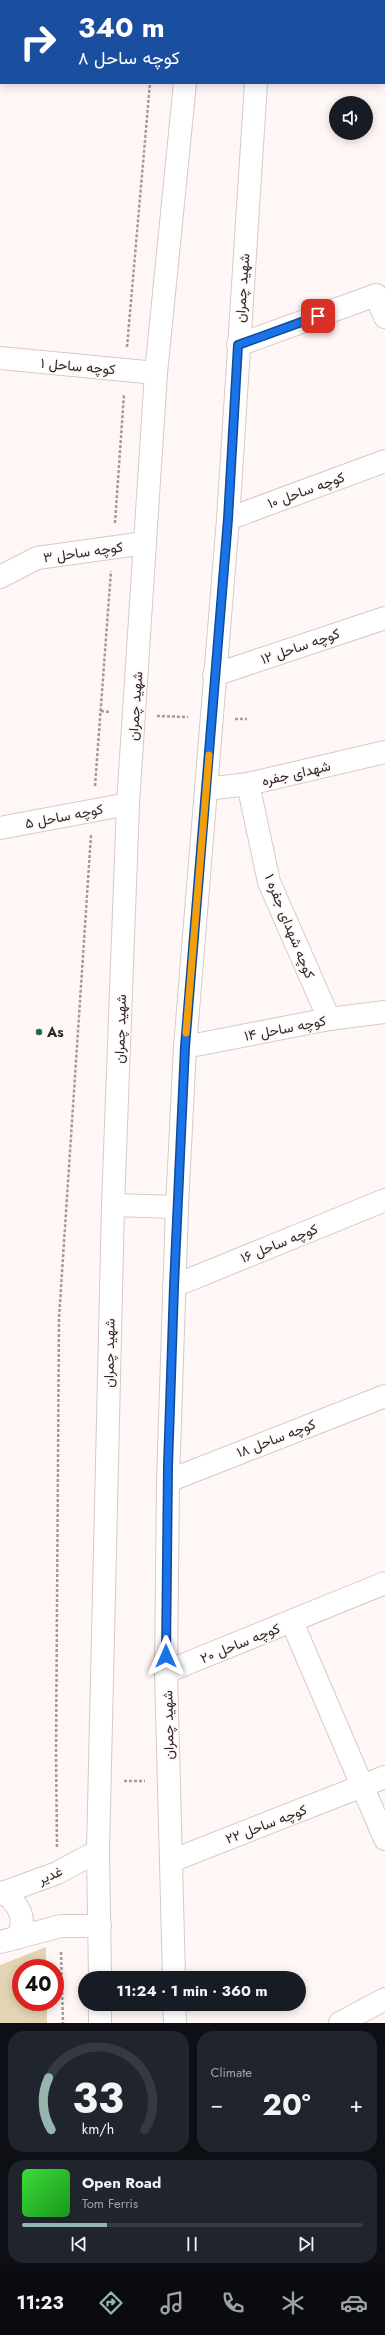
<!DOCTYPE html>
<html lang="en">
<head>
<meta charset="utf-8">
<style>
  body { margin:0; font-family:Jost,Vazirmatn,sans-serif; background:#20242c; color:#f1f3f6; height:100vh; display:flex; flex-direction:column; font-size:15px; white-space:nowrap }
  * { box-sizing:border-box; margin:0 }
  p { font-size:13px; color:#9ea1a6 }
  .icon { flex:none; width:22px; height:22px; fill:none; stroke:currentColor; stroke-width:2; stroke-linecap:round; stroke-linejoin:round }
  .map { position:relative; height:2023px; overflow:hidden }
  .sheet { display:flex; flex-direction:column; gap:8px; padding:8px; background:#0d0f14; flex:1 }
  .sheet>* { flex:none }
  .top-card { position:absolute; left:0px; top:0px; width:385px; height:84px; box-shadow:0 2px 10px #0003; background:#1a4fa0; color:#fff; overflow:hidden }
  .buttons { position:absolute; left:329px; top:96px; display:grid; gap:8px }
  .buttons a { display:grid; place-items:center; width:44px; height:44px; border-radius:50%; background:#171b24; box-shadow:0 2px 10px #0003; font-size:20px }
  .speed { position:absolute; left:12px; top:1959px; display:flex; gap:8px; font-size:20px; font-weight:700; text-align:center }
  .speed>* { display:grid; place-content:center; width:52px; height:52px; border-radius:50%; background:#171b24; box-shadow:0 2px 10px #0003; line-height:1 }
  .speed .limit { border:6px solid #d22; background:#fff; color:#111 }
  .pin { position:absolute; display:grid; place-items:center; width:34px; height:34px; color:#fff; margin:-17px; border-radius:8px; box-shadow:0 2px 6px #0006 }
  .me { position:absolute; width:44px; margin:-22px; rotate:0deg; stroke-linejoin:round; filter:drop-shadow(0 0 3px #0008) }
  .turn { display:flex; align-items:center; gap:14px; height:84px; padding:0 12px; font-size:18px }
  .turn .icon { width:52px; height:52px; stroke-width:2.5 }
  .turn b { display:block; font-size:28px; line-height:34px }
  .big { font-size:30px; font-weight:700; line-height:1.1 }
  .sheet .card { flex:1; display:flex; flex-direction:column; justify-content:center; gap:6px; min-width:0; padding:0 14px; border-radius:16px; background:#20242c }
  .sheet .dial { align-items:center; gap:0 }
  .dial svg { height:104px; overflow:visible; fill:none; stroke:#363941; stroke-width:7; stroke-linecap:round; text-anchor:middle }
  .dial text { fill:#f1f3f6; stroke:none }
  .song { display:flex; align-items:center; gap:12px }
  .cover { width:48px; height:48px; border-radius:6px; background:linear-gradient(135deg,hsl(120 70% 55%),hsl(120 70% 35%)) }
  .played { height:4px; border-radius:2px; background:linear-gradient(90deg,#96b5ae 25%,#363941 25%) }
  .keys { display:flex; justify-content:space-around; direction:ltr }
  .heat { display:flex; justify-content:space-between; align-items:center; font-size:22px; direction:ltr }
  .sheet .tiles { flex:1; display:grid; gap:8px; grid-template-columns:1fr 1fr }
  .card:last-child { grid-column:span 2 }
  .trip { position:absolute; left:78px; top:1971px; width:228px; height:40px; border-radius:20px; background:#171b24; box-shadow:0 2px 10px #0003; font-weight:700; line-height:40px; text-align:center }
  .dock { display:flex; height:64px; justify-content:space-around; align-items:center; background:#090b0e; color:#9ea1a6 }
  .dock .icon { width:28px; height:28px }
  .dock .on { color:#96b5ae }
  .dock b { font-size:18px; color:#f1f3f6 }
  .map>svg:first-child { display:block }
  .green { fill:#e3d4b3 }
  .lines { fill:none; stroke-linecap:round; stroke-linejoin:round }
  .minor-casing { stroke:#d6cac8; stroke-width:24 }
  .path { stroke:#a19b9a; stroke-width:2.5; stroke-dasharray:3 2; stroke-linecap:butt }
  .minor { stroke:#fff; stroke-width:22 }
  .route-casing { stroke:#114b97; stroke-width:10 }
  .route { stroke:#1a73e8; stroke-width:7 }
  .slow { stroke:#f59e0b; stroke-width:7 }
  .poi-dot { fill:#276957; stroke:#fff7f6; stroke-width:1.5 }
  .labels { text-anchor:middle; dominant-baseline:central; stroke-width:3.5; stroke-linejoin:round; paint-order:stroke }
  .street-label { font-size:14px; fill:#2c2827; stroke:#fff7f6 }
  .poi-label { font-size:14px; font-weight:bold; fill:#2c2827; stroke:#fff7f6; text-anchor:start }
</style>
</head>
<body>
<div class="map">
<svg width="385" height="2023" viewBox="0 0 385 2023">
  <rect width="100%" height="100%" fill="#fff7f6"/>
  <!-- green -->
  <path class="green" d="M 46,1947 L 46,1968 L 21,1968 L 21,2002 L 47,2002 L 47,2023 L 0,2023 L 0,1965 Z"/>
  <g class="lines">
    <!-- minor casing -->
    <g class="minor-casing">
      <g id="minor">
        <path d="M 42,1 L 44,0"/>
        <path d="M 194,1 L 194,0"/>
        <path d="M 267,1 L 267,0"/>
        <path d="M 384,2 L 385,1"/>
        <path d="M 0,25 L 1,24"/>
        <path d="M 238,345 L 376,295 L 385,317"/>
        <path d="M 0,358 L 156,373"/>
        <path d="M 228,519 L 385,461"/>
        <path d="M 0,577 L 37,558 L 145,543"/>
        <path d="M 214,675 L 385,618"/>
        <path d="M 248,784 L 269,882 L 329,1019"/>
        <path d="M 206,789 L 248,784 L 385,752"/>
        <path d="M 0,828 L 128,804"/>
        <path d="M 185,1047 L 329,1019 L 385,1012"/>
        <path d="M 113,1205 L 177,1207"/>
        <path d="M 174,1286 L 385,1200"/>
        <path d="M 168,1481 L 385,1396"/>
        <path d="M 292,1622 L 385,1839"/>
        <path d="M 166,1672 L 385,1583"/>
        <path d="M 171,1861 L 385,1777"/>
        <path d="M 4,1892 C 19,1905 28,1920 17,1938"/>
        <path d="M 0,1894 L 57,1873 L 98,1851"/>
        <path d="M 0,1942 L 61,1926 L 100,1926"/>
        <path d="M 100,1978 L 98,1851 L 113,1205 L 128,804 L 156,373 L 185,83"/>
        <path d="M 174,1978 L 166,1672 L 168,1481 L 177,1207 L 185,1047 L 228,519 L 256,83"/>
        <path d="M 174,2004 L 175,2023"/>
        <path d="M 100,2023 L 100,2004"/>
        <path d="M 340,2023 L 385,1999"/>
      </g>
    </g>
    <!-- path -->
    <g class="path">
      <path d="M 157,1 L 157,0"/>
      <path d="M 127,347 L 150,83"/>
      <path d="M 115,523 L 124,394"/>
      <path d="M 101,711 L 110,712"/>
      <path d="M 157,716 L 188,717"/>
      <path d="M 235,719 L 247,719"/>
      <path d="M 95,786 L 111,571"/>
      <path d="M 124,1781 L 145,1781"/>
      <path d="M 57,1847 L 56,1755 L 59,1318 L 91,835"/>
      <path d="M 61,1952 L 63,2023"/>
    </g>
    <!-- minor -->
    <use href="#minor" class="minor"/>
  </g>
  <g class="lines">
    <!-- route casing -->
    <g class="route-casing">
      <path id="route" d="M 166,1656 L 168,1466 L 174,1286 L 185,1047 L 228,519 L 238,345 L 318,316"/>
    </g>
    <!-- route -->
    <use href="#route" class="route"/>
    <!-- slow -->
    <path class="slow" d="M 186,1033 L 209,755"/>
  </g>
  <!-- markers -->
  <circle class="poi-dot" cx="39" cy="1032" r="4"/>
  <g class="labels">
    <!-- street labels -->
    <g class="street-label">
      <text transform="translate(242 288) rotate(-86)">شهید چمران</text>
      <text transform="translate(78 366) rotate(5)">کوچه ساحل ۱</text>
      <text transform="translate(306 490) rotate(-20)">کوچه ساحل ۱۰</text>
      <text transform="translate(83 552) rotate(-8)">کوچه ساحل ۳</text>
      <text transform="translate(300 646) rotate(-19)">کوچه ساحل ۱۲</text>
      <text transform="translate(135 706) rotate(-86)">شهید چمران</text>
      <text transform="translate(296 773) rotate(-13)">شهدای جفره</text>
      <text transform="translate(64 816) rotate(-11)">کوچه ساحل ۵</text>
      <text transform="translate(290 926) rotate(68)">کوچه شهدای جفره ۱</text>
      <text transform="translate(285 1028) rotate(-11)">کوچه ساحل ۱۴</text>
      <text transform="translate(120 1029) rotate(-88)">شهید چمران</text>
      <text transform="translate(279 1243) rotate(-22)">کوچه ساحل ۱۶</text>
      <text transform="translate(109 1353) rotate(-89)">شهید چمران</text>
      <text transform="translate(276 1438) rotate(-21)">کوچه ساحل ۱۸</text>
      <text transform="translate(240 1643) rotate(-22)">کوچه ساحل ۲۰</text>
      <text transform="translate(168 1725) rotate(-91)">شهید چمران</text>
      <text transform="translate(266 1824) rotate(-21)">کوچه ساحل ۲۲</text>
      <text transform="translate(50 1875) rotate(-23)">غدیر</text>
    </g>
    <!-- poi labels -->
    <g class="poi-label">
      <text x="47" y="1032">As</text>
    </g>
  </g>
</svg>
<div class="buttons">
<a><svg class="icon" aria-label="sound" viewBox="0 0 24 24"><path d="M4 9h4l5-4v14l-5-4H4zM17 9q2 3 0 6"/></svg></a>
</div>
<div class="speed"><div class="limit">40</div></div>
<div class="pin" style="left:318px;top:316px;background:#d93025"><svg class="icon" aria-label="arrive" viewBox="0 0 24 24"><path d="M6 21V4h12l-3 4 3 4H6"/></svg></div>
<svg class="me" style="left:166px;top:1656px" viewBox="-20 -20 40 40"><path d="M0-17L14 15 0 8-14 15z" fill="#1a73e8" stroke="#fff" stroke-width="4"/></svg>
<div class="trip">11:24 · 1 min · 360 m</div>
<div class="top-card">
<div class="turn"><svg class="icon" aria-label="right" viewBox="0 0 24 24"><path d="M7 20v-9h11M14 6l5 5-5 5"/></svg><div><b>340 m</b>کوچه ساحل ۸</div></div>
</div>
</div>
<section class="sheet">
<div class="tiles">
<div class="card dial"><svg viewBox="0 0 100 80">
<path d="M14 69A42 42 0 1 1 86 69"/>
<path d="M14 69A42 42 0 0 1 12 29" stroke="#96b5ae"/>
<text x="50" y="56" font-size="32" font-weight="700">33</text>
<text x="50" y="72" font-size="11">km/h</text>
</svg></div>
<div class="card"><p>Climate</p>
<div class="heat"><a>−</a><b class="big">20°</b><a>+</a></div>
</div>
<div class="card">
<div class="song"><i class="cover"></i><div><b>Open Road</b><p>Tom Ferris</p></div></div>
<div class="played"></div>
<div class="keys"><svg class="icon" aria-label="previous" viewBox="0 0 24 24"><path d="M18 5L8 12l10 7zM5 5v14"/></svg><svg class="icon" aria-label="pause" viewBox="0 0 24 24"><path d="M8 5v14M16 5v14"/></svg><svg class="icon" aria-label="next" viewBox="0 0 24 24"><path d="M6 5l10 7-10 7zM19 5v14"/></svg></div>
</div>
</div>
</section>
<nav class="dock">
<b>11:23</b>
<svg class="icon on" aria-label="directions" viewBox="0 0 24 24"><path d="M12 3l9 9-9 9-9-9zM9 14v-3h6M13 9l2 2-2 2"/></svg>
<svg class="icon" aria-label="music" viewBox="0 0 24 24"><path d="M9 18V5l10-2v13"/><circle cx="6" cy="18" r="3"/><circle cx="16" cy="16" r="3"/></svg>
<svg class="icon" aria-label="phone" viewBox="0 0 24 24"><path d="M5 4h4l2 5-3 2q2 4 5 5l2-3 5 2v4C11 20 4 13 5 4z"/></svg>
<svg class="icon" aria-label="climate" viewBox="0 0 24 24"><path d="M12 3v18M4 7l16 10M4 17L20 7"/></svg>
<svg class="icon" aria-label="car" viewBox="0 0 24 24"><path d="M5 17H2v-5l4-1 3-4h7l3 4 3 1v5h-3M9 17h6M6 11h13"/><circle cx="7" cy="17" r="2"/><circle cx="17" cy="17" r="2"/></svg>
</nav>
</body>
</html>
